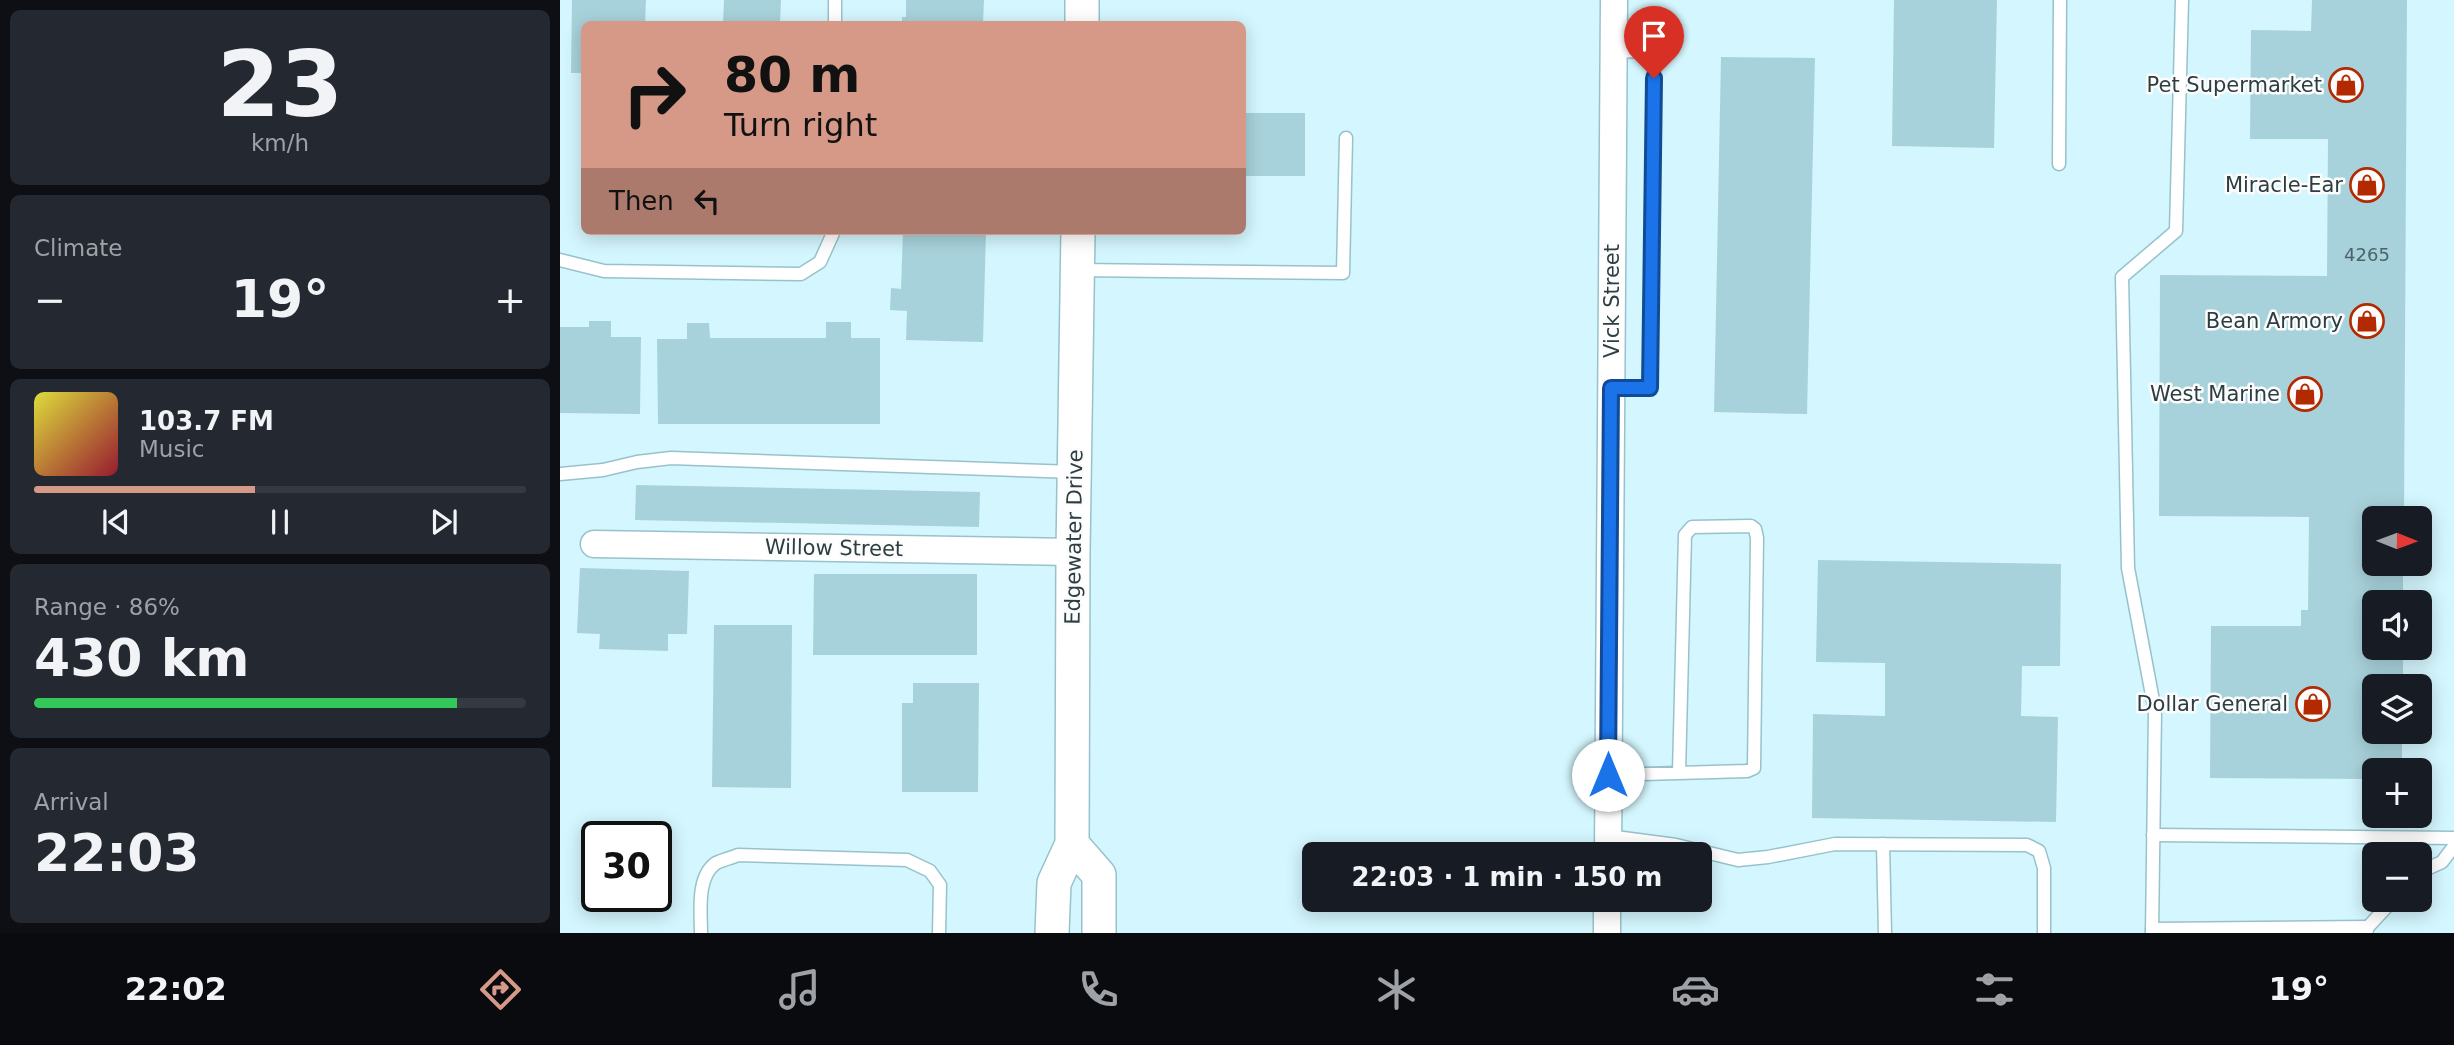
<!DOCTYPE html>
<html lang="en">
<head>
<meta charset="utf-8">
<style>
  body { margin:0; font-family:"DejaVu Sans",sans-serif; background:#242831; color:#f1f3f6; height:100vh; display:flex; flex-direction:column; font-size:26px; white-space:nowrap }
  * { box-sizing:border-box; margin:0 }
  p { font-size:23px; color:#9ea1a6 }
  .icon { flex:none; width:38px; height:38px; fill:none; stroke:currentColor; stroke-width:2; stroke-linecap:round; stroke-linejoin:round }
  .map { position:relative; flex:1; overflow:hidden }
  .side { display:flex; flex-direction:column; gap:10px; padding:10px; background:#0d0f14; width:560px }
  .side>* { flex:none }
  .guide { position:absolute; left:21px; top:21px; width:665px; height:214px; border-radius:10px; box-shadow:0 4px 18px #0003; background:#d69987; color:#111; overflow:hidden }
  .needle { width:46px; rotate:91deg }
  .controls { position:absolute; left:1802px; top:506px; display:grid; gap:14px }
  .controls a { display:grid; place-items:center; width:70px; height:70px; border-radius:10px; background:#171b24; box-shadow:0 4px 18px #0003; font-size:35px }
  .speed { position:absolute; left:21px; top:821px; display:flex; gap:14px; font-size:35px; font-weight:700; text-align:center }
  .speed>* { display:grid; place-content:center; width:91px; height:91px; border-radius:50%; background:#171b24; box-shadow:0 4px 18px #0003; line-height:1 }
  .speed .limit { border:4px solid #111; border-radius:10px; background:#fff; color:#111 }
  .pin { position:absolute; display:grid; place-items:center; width:60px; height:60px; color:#fff; margin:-72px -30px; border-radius:50% 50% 50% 0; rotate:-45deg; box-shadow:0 0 7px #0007 }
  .pin .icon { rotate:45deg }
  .me { position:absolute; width:77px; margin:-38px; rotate:0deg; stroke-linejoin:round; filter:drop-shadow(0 0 5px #0008) }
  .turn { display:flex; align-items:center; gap:24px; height:147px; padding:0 28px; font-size:32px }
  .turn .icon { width:91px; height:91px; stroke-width:2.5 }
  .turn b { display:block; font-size:49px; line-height:60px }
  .then { display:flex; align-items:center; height:66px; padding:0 28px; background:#0003; gap:14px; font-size:26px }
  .big { font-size:52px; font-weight:700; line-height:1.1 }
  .side .tile { flex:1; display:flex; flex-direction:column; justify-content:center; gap:10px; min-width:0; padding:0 24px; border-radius:10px; background:#242831 }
  .side .dial { align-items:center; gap:0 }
  .dial b { font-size:91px; line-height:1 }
  .song { display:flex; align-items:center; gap:21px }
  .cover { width:84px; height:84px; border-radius:10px; background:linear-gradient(135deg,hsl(60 70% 55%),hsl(350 70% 35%)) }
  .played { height:7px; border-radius:4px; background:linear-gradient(90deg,#d69987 45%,#363941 45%) }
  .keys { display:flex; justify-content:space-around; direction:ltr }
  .heat { display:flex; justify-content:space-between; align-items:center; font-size:38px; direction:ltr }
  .charge { height:10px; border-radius:5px; background:linear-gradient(90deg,#34c759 86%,#363941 0) }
  .trip { position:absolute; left:742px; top:842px; width:410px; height:70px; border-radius:10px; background:#171b24; box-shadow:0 4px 18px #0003; font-weight:700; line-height:70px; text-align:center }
  .tabs { display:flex; height:112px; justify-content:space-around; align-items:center; background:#090b0e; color:#9ea1a6 }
  .tabs .icon { width:49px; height:49px }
  .tabs .on { color:#d69987 }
  .tabs b { font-size:32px; color:#f1f3f6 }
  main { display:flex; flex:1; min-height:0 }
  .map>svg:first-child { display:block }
  .building { fill:#a8d2db }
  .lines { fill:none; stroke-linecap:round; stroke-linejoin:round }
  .service-casing { stroke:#98c2cb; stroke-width:15 }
  .minor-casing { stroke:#98c2cb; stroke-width:29 }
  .tertiary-casing { stroke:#98c2cb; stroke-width:36 }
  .service { stroke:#fff; stroke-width:12 }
  .minor { stroke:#fff; stroke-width:26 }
  .tertiary { stroke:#fff; stroke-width:33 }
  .route-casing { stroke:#114b97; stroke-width:18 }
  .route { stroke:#1a73e8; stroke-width:12 }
  .labels { text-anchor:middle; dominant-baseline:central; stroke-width:5; stroke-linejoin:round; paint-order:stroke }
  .number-label { font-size:18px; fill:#4b6368 }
  .poi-label { font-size:21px; fill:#2c3e41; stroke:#fcfcfc; text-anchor:end }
  .street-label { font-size:21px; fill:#2c3e41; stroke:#fcfcfc }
</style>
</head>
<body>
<main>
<section class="side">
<div class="tile dial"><b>23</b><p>km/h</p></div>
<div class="tile"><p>Climate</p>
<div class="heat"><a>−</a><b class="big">19°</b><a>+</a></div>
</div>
<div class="tile">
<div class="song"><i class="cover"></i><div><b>103.7 FM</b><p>Music</p></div></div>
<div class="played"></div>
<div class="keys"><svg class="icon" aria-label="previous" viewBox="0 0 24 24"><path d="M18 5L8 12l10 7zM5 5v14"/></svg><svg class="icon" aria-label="pause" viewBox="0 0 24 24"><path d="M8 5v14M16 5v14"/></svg><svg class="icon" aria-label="next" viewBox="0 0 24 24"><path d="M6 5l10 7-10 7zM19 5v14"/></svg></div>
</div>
<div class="tile"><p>Range · 86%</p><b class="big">430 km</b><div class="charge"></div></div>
<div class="tile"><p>Arrival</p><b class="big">22:03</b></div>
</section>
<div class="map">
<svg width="1894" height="933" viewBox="0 0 1894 933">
  <rect width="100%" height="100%" fill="#d4f6fe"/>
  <!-- building -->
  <g class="building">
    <path d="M 12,0 L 86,0 L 85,24 L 24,24 L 24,73 L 11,73 Z"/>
    <path d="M 164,0 L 221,0 L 220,24 L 163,24 Z"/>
    <path d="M 346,0 L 424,0 L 423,24 L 342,24 L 342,17 L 346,17 Z"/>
    <path d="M 1334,0 L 1437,0 L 1434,148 L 1332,146 Z"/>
    <path d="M 1752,0 L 1847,0 L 1844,518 L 1815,518 L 1815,564 L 1843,564 L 1843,602 L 1815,602 L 1815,648 L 1843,648 L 1843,686 L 1815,686 L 1815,732 L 1842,732 L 1842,770 L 1815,770 L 1815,779 L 1650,778 L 1651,626 L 1741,626 L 1741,610 L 1748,610 L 1749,517 L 1599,516 L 1600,275 L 1767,276 L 1768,139 L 1690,139 L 1691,30 L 1751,31 Z"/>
    <path d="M 1161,57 L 1255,58 L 1247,414 L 1154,412 Z"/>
    <rect x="682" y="113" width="63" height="63"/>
    <path d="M 343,231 L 426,231 L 423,342 L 346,340 L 347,311 L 330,310 L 331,288 L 341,289 Z"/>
    <path d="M 29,321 L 51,321 L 51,337 L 81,337 L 80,414 L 0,413 L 0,327 L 29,327 Z"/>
    <path d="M 266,322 L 291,322 L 291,338 L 320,338 L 320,424 L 98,424 L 97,339 L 127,339 L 127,323 L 149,323 L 150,338 L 266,338 Z"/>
    <path d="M 76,485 L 420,492 L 419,527 L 75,520 Z"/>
    <path d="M 1258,560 L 1501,564 L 1500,666 L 1462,666 L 1461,716 L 1498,717 L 1496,822 L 1252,818 L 1253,714 L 1325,716 L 1325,663 L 1256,662 Z"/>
    <path d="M 20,568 L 129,571 L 127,634 L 108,634 L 108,651 L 39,649 L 40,634 L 17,633 Z"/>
    <path d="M 254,574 L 417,574 L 417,655 L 253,655 Z"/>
    <path d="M 154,625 L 232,625 L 231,788 L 152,787 Z"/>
    <path d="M 353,683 L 419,683 L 418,792 L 342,792 L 342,703 L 353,703 Z"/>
  </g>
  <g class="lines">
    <!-- service casing -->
    <g class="service-casing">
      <g id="service">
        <path d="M 275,24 L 275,0"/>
        <path d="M 1499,164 L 1500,0"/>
        <path d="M 0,260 L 44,271 L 241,274 L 260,262 L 274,231"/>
        <path d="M 518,270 L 783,273 L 786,138"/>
        <path d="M 1051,388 L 1090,389 L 1094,52 L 1054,51"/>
        <path d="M 0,474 L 43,470 L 77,462 L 111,458 L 514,472"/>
        <path d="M 1048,775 L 1187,771 L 1194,768 L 1197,538 L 1195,529 L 1191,526 L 1132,527 L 1125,535 L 1119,773"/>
        <path d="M 1593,835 L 1894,838"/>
        <path d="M 1048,836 L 1116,845 L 1178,860 L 1208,857 L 1275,844 L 1467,845 L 1479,851 L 1484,868 L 1484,933"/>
        <path d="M 1323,844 L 1325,933"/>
        <path d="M 1860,872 L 1882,862 L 1894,846"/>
        <path d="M 1592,929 L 1808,927"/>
        <path d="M 141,933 C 141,913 136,877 156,863 C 162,860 171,858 178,855 L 347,860 L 370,871 L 380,885 L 379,933"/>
        <path d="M 1592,933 L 1595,711 L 1568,568 L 1562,277 L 1616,231 L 1622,0"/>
        <path d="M 1806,933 L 1808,927 L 1833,900"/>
      </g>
    </g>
    <!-- minor casing -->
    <g class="minor-casing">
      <g id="minor">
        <path d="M 34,544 L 513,552"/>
        <path d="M 1048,854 L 1054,0"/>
        <path d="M 1047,933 L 1047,900"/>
      </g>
    </g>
    <!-- tertiary casing -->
    <g class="tertiary-casing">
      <g id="tertiary">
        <path d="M 522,24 L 522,0"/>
        <path d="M 512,844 L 539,875 L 539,933"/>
        <path d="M 492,933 L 494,883 L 512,844 L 513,552 L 518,231"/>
      </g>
    </g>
    <!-- service -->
    <use href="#service" class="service"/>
    <!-- minor -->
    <use href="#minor" class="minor"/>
    <!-- tertiary -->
    <use href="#tertiary" class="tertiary"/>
  </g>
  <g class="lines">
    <!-- route casing -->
    <g class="route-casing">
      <path id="route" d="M 1048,775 L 1051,388 L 1090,388 L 1094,78"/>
    </g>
    <!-- route -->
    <use href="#route" class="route"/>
  </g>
  <!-- icons -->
  <defs>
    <g id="shop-ring" transform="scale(1.75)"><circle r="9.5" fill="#fcfcfc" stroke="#b42a00" stroke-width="1.5"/><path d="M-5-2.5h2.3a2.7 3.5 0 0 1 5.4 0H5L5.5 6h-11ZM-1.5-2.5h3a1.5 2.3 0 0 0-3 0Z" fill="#b42a00"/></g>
  </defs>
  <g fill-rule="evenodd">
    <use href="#shop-ring" x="1786" y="85"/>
    <use href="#shop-ring" x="1807" y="185"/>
    <use href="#shop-ring" x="1807" y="321"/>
    <use href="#shop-ring" x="1745" y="394"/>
    <use href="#shop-ring" x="1753" y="704"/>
  </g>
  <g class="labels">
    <!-- number labels -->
    <g class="number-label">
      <text x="1807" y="254">4265</text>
    </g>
    <!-- poi labels -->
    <g class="poi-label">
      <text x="1762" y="85">Pet Supermarket</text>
      <text x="1783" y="185">Miracle-Ear</text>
      <text x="1783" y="321">Bean Armory</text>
      <text x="1720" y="394">West Marine</text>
      <text x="1728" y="704">Dollar General</text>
    </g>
    <!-- street labels -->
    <g class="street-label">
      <text transform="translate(1052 301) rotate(-90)">Vick Street</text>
      <text transform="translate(514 537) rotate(-89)">Edgewater Drive</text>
      <text transform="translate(274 548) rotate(1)">Willow Street</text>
    </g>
  </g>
</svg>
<div class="controls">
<a><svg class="needle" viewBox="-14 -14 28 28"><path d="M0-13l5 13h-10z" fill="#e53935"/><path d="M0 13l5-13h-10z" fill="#9ea1a6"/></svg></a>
<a><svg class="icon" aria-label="sound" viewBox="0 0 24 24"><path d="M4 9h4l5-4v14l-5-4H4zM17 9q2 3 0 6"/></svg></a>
<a><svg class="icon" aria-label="layers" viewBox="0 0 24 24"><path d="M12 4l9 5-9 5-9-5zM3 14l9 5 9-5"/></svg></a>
<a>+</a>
<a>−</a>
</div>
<div class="speed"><div class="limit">30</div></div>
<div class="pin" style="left:1094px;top:78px;background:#d93025"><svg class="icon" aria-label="arrive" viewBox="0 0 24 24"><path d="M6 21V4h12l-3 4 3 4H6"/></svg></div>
<svg class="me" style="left:1048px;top:775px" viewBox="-20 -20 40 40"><circle r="19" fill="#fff"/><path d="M0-13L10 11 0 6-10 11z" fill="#1a73e8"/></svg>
<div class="trip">22:03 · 1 min · 150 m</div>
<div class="guide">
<div class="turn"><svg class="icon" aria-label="right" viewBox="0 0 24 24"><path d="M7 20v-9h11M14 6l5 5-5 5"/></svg><div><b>80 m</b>Turn right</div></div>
<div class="then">Then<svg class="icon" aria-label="left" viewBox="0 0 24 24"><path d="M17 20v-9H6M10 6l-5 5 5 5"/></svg></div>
</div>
</div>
</main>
<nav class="tabs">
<b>22:02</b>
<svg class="icon on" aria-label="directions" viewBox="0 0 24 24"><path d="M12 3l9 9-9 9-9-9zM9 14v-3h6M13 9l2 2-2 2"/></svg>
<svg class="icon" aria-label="music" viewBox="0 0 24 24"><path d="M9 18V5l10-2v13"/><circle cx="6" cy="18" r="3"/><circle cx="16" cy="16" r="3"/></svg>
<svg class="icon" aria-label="phone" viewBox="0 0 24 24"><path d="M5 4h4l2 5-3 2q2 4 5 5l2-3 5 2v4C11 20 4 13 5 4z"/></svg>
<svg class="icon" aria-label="climate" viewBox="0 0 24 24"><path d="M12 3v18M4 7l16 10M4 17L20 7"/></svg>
<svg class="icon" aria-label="car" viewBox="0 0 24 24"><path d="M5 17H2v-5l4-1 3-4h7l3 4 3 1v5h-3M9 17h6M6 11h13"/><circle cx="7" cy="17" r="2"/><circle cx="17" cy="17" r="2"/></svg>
<svg class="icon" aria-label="filters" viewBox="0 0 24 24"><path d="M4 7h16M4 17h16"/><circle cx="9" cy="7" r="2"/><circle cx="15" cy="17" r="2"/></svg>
<b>19°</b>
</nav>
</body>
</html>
